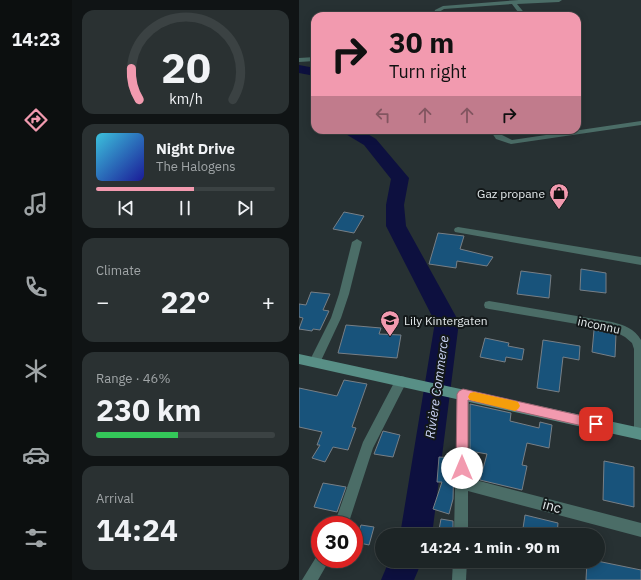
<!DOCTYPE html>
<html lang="en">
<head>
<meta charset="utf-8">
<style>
  body { margin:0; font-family:"IBM Plex Sans",sans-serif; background:#2a3132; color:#f1f3f6; height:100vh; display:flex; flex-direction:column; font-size:15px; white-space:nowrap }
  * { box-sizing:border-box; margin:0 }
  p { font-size:13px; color:#a0a5a7 }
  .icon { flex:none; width:22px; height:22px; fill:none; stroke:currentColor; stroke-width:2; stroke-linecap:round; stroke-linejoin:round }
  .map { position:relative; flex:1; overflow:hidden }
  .panel { display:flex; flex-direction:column; gap:10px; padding:10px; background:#101415; width:227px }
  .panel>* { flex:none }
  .banner { position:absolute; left:12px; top:12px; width:270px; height:122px; border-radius:12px; box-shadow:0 2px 10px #0003,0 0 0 1px #3b4243; background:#f29aaf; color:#111; overflow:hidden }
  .speed { position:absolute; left:12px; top:516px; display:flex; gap:8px; font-size:20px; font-weight:700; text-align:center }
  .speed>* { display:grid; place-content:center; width:52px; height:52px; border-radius:50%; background:#1d2526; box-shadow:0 2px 10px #0003,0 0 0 1px #3b4243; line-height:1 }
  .speed .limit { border:6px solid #d22; background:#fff; color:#111 }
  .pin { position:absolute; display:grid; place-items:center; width:34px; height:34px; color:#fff; margin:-17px; border-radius:8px; box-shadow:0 2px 6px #0006 }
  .me { position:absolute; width:44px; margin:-22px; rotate:0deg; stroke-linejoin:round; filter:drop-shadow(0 0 3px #0008) }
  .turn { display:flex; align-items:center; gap:14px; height:84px; padding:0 12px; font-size:18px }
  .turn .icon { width:52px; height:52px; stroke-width:2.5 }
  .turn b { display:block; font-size:28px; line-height:34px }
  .lanes { display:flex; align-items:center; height:38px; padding:0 12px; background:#0003; justify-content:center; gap:20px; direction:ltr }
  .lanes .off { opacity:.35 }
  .big { font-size:30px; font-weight:800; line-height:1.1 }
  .panel .card { flex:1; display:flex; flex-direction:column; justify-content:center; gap:6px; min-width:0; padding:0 14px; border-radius:12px; background:#2a3132 }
  .panel .dial { align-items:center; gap:0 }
  .dial svg { height:104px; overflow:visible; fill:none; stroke:#3b4243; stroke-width:7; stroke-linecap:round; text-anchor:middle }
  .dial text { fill:#f1f3f6; stroke:none }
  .song { display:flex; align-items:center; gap:12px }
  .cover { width:48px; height:48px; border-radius:6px; background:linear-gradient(135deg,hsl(190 70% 55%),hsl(240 70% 35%)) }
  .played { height:4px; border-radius:2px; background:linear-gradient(90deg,#f29aaf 55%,#3b4243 55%) }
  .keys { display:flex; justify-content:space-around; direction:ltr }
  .heat { display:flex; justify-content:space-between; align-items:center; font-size:22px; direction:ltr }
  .charge { height:6px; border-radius:3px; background:linear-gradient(90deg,#34c759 46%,#3b4243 0) }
  .trip { position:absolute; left:76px; top:528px; width:230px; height:40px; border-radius:20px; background:#1d2526; box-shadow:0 2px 10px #0003,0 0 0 1px #3b4243; font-weight:800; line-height:40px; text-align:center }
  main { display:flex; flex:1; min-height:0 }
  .dock { display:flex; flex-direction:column; width:72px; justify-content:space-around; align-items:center; background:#0c0f0f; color:#a0a5a7 }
  .dock .icon { width:28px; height:28px }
  .dock .active { color:#f29aaf }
  .dock b { font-size:18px; color:#f1f3f6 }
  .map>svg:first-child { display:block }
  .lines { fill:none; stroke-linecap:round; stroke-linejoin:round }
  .river { fill:#0d103f; fill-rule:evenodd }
  .building { fill:#18537b; stroke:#777f86 }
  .street { fill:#4b6d67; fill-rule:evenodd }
  .secondary { fill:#588f86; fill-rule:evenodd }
  .route { fill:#f29aaf; stroke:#9d6472 }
  .slow { fill:#f59e0b }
  .labels { text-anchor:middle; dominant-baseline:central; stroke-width:4; stroke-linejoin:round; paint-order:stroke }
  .poi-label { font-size:12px; fill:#e4eaec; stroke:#131819; text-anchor:end }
  .street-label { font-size:12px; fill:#e4eaec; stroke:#131819 }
  .water-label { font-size:13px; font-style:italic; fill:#ccd5f7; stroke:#131819 }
  .near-street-label { font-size:14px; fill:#e4eaec; stroke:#131819 }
</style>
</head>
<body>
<main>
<nav class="dock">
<b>14:23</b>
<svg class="icon active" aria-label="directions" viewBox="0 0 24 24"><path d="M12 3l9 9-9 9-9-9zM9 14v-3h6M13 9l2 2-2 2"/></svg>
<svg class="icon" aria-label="music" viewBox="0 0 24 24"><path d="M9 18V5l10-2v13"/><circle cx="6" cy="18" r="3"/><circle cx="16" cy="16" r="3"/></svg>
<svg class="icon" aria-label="phone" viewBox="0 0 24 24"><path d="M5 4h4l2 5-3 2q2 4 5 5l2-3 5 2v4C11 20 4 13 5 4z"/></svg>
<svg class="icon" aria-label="climate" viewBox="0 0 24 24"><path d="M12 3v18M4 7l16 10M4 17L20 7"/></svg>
<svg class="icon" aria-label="car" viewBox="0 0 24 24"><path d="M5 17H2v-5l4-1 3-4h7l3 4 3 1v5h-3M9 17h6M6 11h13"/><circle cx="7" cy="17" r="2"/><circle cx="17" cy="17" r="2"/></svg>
<svg class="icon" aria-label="filters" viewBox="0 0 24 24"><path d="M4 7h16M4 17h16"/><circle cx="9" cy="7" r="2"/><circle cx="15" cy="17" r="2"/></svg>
</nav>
<section class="panel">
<div class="card dial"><svg viewBox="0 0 100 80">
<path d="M14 69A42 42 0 1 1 86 69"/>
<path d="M14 69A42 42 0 0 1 8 45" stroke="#f29aaf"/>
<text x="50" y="56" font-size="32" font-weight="700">20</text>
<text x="50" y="72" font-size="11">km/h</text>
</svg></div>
<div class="card">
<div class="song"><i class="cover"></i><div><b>Night Drive</b><p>The Halogens</p></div></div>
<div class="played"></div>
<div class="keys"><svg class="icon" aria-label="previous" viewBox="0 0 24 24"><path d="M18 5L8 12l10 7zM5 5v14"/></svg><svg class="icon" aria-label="pause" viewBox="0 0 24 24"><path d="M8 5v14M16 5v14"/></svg><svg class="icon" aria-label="next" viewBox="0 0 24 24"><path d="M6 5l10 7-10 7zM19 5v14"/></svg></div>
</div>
<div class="card"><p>Climate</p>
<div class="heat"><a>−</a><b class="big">22°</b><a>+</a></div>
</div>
<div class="card"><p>Range · 46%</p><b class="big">230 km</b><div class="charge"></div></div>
<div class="card"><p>Arrival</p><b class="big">14:24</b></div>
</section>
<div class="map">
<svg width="342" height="580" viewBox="0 0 342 580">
  <rect width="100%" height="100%" fill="#273133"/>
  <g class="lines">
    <!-- river -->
    <g class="river">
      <path d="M 0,65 L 16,68 L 16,76 L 0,73 Z"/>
      <path d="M 43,130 L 62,130 L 77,139 L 110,178 L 105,205 L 107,226 L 160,322 L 133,535 L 101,535 L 136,322 L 87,226 L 87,205 L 92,179 L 65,145 L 45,133 Z"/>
      <path d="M 90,561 L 123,561 L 115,580 L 82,580 Z"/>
    </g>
  </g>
  <!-- building -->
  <g class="building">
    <path d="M 45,212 L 65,216 L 55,233 L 34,229 Z"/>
    <path d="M 139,233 L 165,236 L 161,249 L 194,257 L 188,266 L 158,261 L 157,268 L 130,264 Z"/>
    <path d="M 282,269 L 307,273 L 307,293 L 281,290 Z"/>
    <path d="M 222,271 L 252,275 L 250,298 L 218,294 Z"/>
    <path d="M 12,292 L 31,294 L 24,310 L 30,311 L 21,330 L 14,329 L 13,331 L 0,329 L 4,318 L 0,317 L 0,304 L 7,305 Z"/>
    <path d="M 47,325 L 82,328 L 80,334 L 102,335 L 98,358 L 39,353 Z"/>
    <path d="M 295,330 L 317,334 L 316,357 L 293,352 Z"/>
    <path d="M 186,338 L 210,343 L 209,346 L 225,349 L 223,360 L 207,357 L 206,362 L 181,357 Z"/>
    <path d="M 244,340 L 281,346 L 280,360 L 264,357 L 260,392 L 238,388 Z"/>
    <path d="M 45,380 L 68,384 L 53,427 L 57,428 L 49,450 L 34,447 L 26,462 L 13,458 L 21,445 L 18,445 L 23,432 L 0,427 L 0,388 L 38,396 Z"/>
    <path d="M 171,404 L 212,413 L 211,421 L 240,428 L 241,422 L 253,425 L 250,448 L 228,443 L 223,465 L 228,466 L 223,490 L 181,480 L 188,454 L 171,451 Z"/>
    <path d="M 84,431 L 101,435 L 94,457 L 75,454 Z"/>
    <path d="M 140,457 L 155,458 L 154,499 L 150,514 L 134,509 L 143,482 L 138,482 Z"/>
    <path d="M 305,461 L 335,467 L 335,507 L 304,500 Z"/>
    <path d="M 24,483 L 47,487 L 38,512 L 15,507 Z"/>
    <path d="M 226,515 L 259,523 L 258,535 L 223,535 Z"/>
    <path d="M 142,519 L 154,521 L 154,535 L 139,535 Z"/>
    <path d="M 62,525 L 75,527 L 70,545 L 56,542 Z"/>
    <path d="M 288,561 L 298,561 L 342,570 L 342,580 L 287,580 Z"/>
  </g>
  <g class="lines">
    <!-- street -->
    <g class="street">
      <path d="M 220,0 L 263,0 L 260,2 L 218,4 L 228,16 L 222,16 L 213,4 L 145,9 L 140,12 L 140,16 L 134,16 L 136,10 L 144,6 Z"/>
      <path d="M 16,57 L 16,61 L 0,62 L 0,58 Z"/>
      <path d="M 278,86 L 283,91 L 283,93 L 278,93 Z"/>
      <path d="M 342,121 L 342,125 L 212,144 L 197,139 L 191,130 L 199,130 L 203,135 L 213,140 Z"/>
      <path d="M 159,227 L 342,257 L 342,265 L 156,232 L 155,230 L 156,228 Z"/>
      <path d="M 58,239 L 63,242 L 50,294 L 42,318 L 20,365 L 16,367 L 12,365 L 10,362 L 32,318 L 40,294 L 53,242 Z"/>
      <path d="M 190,301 L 313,322 C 325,325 336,329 342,340 L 342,440 L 337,438 L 335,434 L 335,349 L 333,343 L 326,337 L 313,330 L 190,309 L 186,308 L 185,305 L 186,302 Z"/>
      <path d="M 102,376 L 106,377 L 108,381 L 74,448 L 49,525 L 35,525 L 64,442 L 98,377 Z"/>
      <path d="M 164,389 L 168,390 L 170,394 L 169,478 L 342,523 L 342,537 L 169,491 L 169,535 L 155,535 L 158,394 L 160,390 Z"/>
      <path d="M 21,553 L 21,559 L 31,559 L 19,580 L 3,580 L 19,554 Z"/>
      <path d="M 154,561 L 168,561 L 167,580 L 153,580 Z"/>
    </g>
    <!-- secondary -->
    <path class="secondary" d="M 0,354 L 342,428 L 342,440 L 0,364 Z"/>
  </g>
  <!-- route -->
  <path class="route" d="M 164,389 L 297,419 L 301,420 L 302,424 L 301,428 L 297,429 L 169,400 L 169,468 L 168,472 L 163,474 L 159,472 L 157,468 L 158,394 L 160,391 Z"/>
  <!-- slow -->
  <path class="slow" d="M 175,392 L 216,401 L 219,402 L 221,406 L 219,409 L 216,411 L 175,401 L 171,400 L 169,397 L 171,393 Z"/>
  <!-- icons -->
  <defs>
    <g id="shop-pin" transform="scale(1)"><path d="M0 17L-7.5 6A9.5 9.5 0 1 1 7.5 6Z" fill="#f29aaf" stroke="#131819"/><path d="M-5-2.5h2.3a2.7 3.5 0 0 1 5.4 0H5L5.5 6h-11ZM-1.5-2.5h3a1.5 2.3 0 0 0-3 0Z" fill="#111"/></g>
    <g id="school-pin" transform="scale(1)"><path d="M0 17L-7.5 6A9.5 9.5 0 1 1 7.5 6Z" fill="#f29aaf" stroke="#131819"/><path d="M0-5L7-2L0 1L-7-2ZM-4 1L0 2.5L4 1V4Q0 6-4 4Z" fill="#111"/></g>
  </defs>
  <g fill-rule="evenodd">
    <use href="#shop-pin" x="260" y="193"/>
    <use href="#school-pin" x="91" y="320"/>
  </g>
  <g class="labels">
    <!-- poi labels -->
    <g class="poi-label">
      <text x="246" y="193">Gaz propane</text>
      <text x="105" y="320" text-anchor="start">Lily Kintergaten</text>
    </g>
    <!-- street labels -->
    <g class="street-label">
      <text transform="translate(300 325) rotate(12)">inconnu</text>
    </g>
    <!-- water labels -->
    <g class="water-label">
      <text transform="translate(138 387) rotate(-82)">Rivière Commerce</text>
    </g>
    <!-- near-street labels -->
    <g class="near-street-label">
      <text transform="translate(253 506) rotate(15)">inc</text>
    </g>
  </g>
</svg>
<div class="speed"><div class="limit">30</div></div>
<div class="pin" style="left:297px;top:424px;background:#d93025"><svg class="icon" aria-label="arrive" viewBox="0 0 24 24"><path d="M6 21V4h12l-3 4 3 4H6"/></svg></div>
<svg class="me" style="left:163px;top:468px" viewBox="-20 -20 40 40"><circle r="19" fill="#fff"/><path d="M0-13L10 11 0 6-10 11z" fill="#f29aaf"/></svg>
<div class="trip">14:24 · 1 min · 90 m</div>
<div class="banner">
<div class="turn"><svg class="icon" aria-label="right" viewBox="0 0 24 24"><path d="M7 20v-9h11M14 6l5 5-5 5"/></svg><div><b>30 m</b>Turn right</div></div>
<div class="lanes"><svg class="icon off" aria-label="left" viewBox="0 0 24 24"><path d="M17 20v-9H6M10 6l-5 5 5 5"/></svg><svg class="icon off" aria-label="ahead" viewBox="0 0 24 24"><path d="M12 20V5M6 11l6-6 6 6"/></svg><svg class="icon off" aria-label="ahead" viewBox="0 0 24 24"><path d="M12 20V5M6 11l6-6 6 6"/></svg><svg class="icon" aria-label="right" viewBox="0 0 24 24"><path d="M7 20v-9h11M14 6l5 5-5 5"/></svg></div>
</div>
</div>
</main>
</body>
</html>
